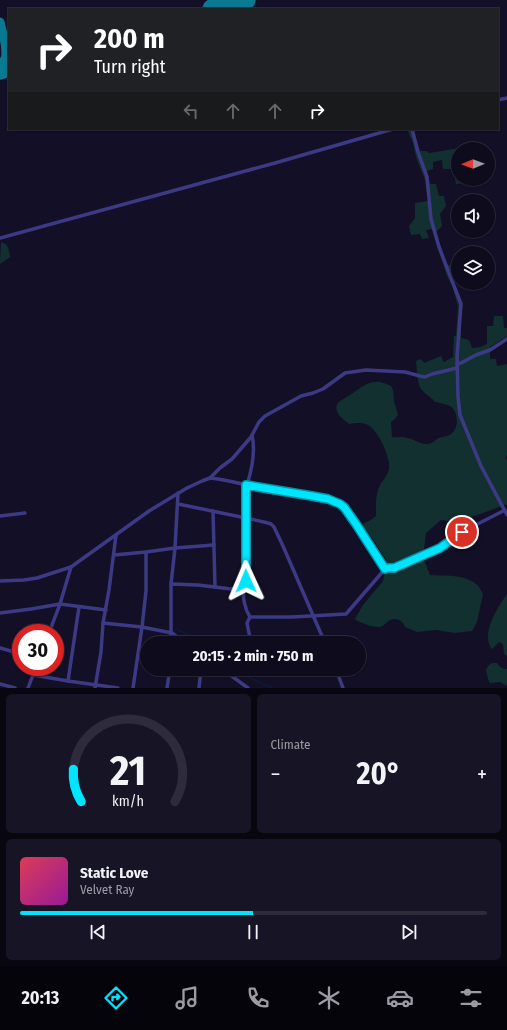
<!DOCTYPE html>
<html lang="en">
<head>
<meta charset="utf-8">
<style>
  body { margin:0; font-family:"Fira Sans Condensed",sans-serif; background:#171425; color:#f1f3f6; height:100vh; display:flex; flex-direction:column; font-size:15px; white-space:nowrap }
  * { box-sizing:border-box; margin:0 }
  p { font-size:13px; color:#9b9ba3 }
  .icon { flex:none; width:22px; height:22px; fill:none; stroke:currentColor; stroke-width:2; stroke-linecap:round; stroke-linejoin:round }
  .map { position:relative; height:688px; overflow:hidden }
  .details { display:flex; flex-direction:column; gap:6px; padding:6px; background:#08060f; flex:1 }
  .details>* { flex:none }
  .guide { position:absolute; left:8px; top:8px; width:491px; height:122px; border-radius:0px; box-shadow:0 1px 3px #0004,0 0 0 1px #2e2b3b; background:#202124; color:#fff; overflow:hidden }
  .needle { width:26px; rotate:269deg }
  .controls { position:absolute; left:451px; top:142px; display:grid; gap:8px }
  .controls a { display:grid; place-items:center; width:44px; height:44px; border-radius:50%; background:#0e0b1c; box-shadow:0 1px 3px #0004,0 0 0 1px #2e2b3b; font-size:20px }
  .speed { position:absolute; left:12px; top:624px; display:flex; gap:8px; font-size:20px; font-weight:700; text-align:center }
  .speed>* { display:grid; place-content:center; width:52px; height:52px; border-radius:50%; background:#0e0b1c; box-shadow:0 1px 3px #0004,0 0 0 1px #2e2b3b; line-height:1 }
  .speed .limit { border:6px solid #d22; background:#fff; color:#111 }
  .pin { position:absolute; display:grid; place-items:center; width:34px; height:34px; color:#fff; margin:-17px; border:2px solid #fff; border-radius:50%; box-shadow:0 1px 4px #0007 }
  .me { position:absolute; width:44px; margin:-22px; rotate:359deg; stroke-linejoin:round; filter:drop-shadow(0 0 3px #0008) }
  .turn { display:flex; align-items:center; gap:14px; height:84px; padding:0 20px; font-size:18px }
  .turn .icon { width:52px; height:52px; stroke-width:2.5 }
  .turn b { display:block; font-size:28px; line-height:34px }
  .lanes { display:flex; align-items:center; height:38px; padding:0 20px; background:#0003; justify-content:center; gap:20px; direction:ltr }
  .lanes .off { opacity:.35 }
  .big { font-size:30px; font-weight:700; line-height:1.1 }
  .details .widget { flex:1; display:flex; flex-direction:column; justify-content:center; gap:6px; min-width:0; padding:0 14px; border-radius:6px; background:#171425 }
  .details .dial { align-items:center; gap:0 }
  .dial svg { height:104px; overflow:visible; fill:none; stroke:#2e2b3b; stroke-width:7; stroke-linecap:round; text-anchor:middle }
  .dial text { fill:#f1f3f6; stroke:none }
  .song { display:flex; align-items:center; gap:12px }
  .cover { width:48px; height:48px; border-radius:6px; background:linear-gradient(135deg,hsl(350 70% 55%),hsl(300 70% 35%)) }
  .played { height:4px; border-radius:2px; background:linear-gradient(90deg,#00e5ff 50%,#2e2b3b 50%) }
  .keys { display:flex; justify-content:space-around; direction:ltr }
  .heat { display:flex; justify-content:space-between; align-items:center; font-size:22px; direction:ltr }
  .details .tiles { flex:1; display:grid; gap:6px; grid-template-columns:1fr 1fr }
  .widget:last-child { grid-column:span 2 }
  .trip { position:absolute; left:140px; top:636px; width:226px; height:40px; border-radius:20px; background:#0e0b1c; box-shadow:0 1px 3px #0004,0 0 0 1px #2e2b3b; font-weight:700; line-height:40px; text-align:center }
  .dock { display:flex; height:64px; justify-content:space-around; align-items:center; background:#06040b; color:#9b9ba3 }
  .dock .icon { width:28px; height:28px }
  .dock .on { color:#00e5ff }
  .dock b { font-size:18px; color:#f1f3f6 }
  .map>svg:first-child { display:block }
  .green { fill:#12302f }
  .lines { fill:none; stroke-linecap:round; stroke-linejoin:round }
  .stream { stroke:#0a1f44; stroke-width:1 }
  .taxiway { stroke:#0a7a92; stroke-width:9 }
  .runway { stroke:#0a7a92; stroke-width:21 }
  .minor { stroke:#3d3a85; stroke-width:3.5 }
  .route-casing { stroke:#0095a6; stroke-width:10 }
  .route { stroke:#00e5ff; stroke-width:7 }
</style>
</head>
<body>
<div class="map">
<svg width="507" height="688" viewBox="0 0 507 688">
  <rect width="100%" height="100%" fill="#130f26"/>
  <!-- green -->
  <g class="green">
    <path d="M 407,129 L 413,129 L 420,151 L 427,151 L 429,153 L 460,148 L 460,149 L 458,149 L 458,179 L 464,179 L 465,183 L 456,184 L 453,169 L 443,169 L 442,160 L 433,162 L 433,169 L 427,171 L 430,184 L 436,184 L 439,196 L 444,196 L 446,206 L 440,214 L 442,226 L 436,232 L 447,265 L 450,265 L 455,261 L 455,253 L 458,253 L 458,276 L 452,278 L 461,304 L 461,338 L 469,340 L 472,348 L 480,347 L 487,344 L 487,326 L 493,326 L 494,316 L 503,316 L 504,328 L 507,328 L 507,336 L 490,347 L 490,359 L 496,359 L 497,366 L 507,364 L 507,455 L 505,458 L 507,460 L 507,504 L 483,513 L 455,522 L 441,520 L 426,533 L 423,558 L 430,575 C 445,576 461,574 475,583 C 478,585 481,590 483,594 L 477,622 L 472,631 L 455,633 L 436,630 L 417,632 L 405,627 C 403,621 397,617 390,620 C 386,622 384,627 379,627 C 372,627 360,623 355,619 L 363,605 L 383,581 L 387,561 L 377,545 L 362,524 L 369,521 L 376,516 C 376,505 375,496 380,485 C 383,480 388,475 389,469 C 391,458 378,430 368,425 C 363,422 355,423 349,424 C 343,419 330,410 340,401 C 344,398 349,396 353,393 C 360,388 367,382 376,382 C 381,381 386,384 391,386 L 393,390 L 394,401 L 398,415 L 395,419 L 391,422 L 392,437 C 397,438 402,436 407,438 C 414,439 421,445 428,444 C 434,443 435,440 439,438 C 443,436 447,437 451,434 C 459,428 459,412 450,406 C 446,404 440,403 435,402 C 431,397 425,394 421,389 C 417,384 417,368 416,361 L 421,359 L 424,363 L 441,356 L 444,362 L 453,357 L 454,336 L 456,336 L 458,306 L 452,285 L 447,276 L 432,229 L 426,230 L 429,238 L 422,239 L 420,234 L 411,235 L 409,226 L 415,218 L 415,203 L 428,201 L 425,180 L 416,157 L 413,143 Z"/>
    <path d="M 1,242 C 9,244 9,250 10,257 L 0,264 Z"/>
    <path d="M 507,594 L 507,656 L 504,654 L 503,644 L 499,642 L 492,649 C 480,634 498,607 507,594 Z"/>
    <path d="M 492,663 L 497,663 C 500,667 502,669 507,669 L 507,686 L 500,682 L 490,683 L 488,679 L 486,670 L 488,666 Z"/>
  </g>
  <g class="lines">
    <!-- stream -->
    <g class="stream">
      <path d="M 177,629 L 202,643"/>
      <path d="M 237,669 L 240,673 L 272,688"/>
    </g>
    <!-- taxiway -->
    <g class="taxiway">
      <path d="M 0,22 L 5,42 L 9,46"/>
      <path d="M 0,65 C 8,59 6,52 5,42"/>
    </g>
    <!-- runway -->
    <g class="runway">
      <path d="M 213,9 L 245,0"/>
      <path d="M 0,69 L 9,66"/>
    </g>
    <!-- minor -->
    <g class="minor">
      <path d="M 498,100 L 507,98"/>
      <path d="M 412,129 L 418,152 L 427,177 L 431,219 L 439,247 L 461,304 L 457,357 L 458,397 L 460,415 L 481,466 L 507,515"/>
      <path d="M 0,238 L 275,163 L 393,129"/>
      <path d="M 457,364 L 461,363 L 476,355 L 490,350 L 507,339"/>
      <path d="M 210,478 L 220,468 L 232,459 L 251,437 L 259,422 L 265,416 L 301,396 L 313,393 L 323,389 L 345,373 L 366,370 L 405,372 L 420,376 L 425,377 L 432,374 L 457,368"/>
      <path d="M 246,485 L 246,581 C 246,583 244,585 244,587 C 242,597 245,609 250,617 L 292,617 L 346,614 L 385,569 L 388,568 L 394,568 L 440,548 L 462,532 L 505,510"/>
      <path d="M 247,485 C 252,469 256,452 252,435"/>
      <path d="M 178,504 L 246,518 L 268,523 L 271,524 L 274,527 L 283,546 L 325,643"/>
      <path d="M 213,511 L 215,587"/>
      <path d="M 0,516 L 25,513"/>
      <path d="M 114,555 L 146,552 L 175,548 L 214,545"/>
      <path d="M 0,581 L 24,580 L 37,578 L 71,567 L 149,511 L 187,488 L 202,481 L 210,478 C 228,480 245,485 262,488 C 283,492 328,494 344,507 L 385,569"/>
      <path d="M 171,584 L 198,585 L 231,589 L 244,587"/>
      <path d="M 0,613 L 31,609 L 60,604 L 106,610"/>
      <path d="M 250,617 L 247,623 L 251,643"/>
      <path d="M 103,623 L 142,627 L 172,633 L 185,643"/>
      <path d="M 49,633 L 60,604 L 71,567"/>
      <path d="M 171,643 L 171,584 L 175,548 L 178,493"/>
      <path d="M 0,648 L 21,654"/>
      <path d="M 222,669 L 248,688"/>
      <path d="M 336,669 L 343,688"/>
      <path d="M 33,675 L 68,681 L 118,688"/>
      <path d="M 68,681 L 79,607"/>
      <path d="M 0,684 L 15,688"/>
      <path d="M 28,688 L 36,667"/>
      <path d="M 95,688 L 101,652 L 103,623 L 109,590 L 116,535"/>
      <path d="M 133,688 L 142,627 L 146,591 L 146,552"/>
      <path d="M 167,688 L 170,669"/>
      <path d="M 199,688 L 201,669"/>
    </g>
  </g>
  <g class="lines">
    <!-- route casing -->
    <g class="route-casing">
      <path id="route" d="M 246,581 L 246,485 L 312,496 L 328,499 L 340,504 L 344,507 L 356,524 L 385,569 L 388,568 L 394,568 L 440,548 L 462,532"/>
    </g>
    <!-- route -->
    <use href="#route" class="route"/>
  </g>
</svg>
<div class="controls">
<a><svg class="needle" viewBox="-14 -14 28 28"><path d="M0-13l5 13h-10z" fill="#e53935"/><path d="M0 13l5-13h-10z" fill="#9b9ba3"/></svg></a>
<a><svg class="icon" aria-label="sound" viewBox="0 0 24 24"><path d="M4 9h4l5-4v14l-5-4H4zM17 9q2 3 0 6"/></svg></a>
<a><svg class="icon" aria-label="layers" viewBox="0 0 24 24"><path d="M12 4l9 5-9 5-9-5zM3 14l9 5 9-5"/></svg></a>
</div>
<div class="speed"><div class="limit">30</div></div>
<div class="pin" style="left:462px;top:532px;background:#d93025"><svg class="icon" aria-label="arrive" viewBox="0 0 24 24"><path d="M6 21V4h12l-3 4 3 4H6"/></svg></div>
<svg class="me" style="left:246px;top:581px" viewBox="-20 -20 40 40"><path d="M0-17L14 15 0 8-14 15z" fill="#00e5ff" stroke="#fff" stroke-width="4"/></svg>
<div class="trip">20:15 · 2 min · 750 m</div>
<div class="guide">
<div class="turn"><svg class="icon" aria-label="right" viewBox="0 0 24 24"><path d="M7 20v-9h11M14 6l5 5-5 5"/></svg><div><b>200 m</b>Turn right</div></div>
<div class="lanes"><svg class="icon off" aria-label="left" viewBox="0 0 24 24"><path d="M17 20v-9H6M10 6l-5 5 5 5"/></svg><svg class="icon off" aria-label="ahead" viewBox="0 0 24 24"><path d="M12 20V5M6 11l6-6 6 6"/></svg><svg class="icon off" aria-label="ahead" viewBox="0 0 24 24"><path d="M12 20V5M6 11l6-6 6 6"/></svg><svg class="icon" aria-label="right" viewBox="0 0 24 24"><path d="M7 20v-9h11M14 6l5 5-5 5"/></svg></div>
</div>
</div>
<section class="details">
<div class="tiles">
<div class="widget dial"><svg viewBox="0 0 100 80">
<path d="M14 69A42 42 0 1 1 86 69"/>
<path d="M14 69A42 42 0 0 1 8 44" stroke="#00e5ff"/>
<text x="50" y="56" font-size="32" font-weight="700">21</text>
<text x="50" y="72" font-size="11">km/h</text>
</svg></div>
<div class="widget"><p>Climate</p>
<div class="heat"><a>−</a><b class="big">20°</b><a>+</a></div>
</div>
<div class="widget">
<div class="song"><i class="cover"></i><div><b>Static Love</b><p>Velvet Ray</p></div></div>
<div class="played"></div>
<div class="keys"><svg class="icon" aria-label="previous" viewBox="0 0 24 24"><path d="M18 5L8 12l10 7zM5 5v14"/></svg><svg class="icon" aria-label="pause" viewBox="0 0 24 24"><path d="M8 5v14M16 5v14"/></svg><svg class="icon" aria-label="next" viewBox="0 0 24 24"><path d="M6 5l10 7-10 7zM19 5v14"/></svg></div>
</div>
</div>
</section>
<nav class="dock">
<b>20:13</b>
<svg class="icon on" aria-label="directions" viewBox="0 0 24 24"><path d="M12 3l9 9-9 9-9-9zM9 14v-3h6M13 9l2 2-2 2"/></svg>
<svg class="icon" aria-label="music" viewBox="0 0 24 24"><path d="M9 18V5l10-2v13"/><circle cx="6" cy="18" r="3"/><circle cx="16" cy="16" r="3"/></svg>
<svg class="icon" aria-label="phone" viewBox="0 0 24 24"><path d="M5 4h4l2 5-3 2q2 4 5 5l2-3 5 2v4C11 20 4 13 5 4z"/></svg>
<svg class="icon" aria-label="climate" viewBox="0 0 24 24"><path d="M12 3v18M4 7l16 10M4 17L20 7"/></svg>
<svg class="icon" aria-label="car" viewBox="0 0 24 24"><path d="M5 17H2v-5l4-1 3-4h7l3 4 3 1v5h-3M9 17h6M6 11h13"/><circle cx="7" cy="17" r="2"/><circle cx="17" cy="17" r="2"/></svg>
<svg class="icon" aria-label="filters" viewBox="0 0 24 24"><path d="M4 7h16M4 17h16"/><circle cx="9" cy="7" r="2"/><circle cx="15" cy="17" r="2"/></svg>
</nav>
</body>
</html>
